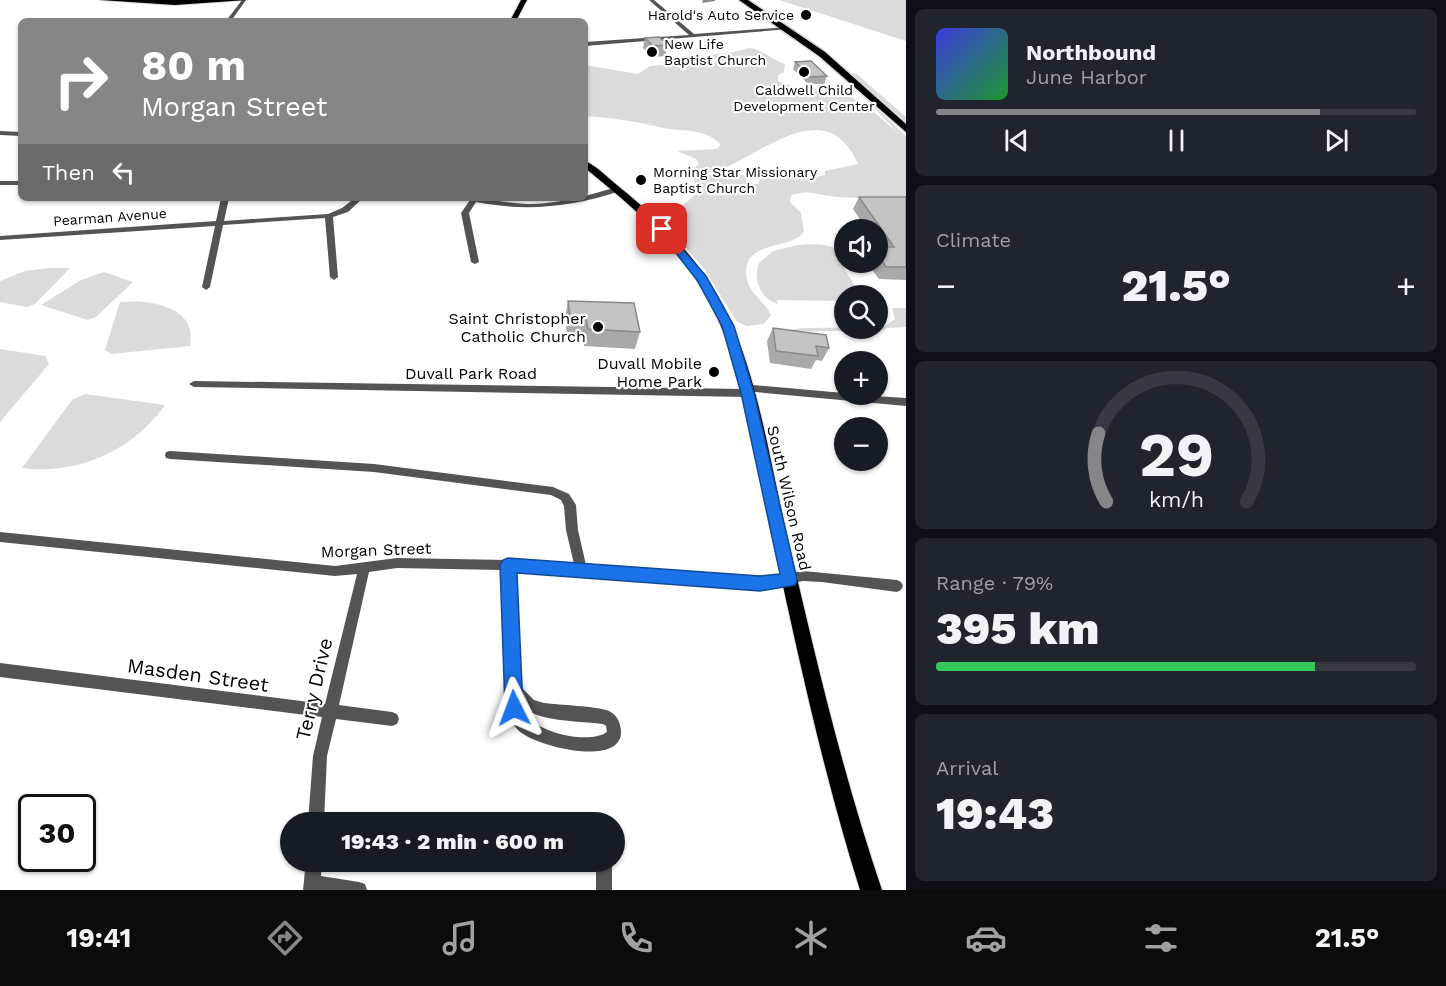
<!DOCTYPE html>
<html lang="en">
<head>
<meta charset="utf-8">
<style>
  body { margin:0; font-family:"Work Sans",sans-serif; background:#20242c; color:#f1f3f6; height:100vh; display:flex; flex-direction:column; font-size:22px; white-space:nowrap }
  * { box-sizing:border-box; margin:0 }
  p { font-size:20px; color:#9ea1a6 }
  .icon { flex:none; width:33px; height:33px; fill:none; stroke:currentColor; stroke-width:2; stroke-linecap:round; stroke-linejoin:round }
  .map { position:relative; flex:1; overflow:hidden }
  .side { display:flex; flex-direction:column; gap:9px; padding:9px; background:#0d0f14; width:540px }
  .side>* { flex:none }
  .banner { position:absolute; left:18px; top:18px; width:570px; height:183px; border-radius:9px; box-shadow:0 2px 4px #0004; background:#858687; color:#fff; overflow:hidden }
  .buttons { position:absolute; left:834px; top:219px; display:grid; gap:12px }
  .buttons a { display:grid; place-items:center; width:54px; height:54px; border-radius:50%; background:#171b24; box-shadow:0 2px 4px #0004; font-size:30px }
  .speed { position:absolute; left:18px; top:794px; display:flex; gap:12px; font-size:30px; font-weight:700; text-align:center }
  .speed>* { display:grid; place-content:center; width:78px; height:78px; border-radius:50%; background:#171b24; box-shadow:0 2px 4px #0004; line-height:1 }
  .speed .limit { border:3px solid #111; border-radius:9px; background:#fff; color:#111 }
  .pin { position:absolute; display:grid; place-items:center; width:51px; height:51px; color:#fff; margin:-26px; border-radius:12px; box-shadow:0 3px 9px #0006 }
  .me { position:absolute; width:66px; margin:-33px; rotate:357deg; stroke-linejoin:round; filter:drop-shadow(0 0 4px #0008) }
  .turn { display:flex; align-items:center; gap:21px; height:126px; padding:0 24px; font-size:27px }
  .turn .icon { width:78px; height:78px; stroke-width:2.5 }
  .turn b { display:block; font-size:42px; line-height:51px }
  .then { display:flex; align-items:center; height:57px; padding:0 24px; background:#0003; gap:12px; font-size:22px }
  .big { font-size:45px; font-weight:800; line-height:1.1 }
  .side .tile { flex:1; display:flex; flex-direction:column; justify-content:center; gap:9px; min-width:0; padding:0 21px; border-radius:9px; background:#20242c }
  .side .dial { align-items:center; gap:0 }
  .dial svg { height:156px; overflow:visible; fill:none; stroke:#363941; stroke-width:7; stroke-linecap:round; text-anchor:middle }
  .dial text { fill:#f1f3f6; stroke:none }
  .song { display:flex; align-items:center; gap:18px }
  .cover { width:72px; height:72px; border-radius:9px; background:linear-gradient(135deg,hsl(240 70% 55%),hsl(130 70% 35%)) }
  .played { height:6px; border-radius:3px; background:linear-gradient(90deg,#858687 80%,#363941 80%) }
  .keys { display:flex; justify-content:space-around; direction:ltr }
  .heat { display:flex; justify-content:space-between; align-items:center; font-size:33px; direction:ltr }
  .charge { height:9px; border-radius:4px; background:linear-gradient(90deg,#34c759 79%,#363941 0) }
  .trip { position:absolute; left:280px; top:812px; width:345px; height:60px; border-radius:30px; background:#171b24; box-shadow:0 2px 4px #0004; font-weight:800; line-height:60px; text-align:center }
  .dock { display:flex; height:96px; justify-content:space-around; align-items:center; background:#090b0e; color:#9ea1a6 }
  .dock .icon { width:42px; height:42px }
  .dock .selected { color:#858687 }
  .dock b { font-size:27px; color:#f1f3f6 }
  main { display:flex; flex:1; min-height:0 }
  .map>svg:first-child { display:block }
  .green { fill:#dbdbdb }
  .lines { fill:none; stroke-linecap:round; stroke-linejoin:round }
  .major-casing { stroke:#dbdbdb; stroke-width:2 }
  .highway-casing { stroke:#dbdbdb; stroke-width:3 }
  .minor { fill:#545454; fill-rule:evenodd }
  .major { fill:#000; fill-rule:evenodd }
  .highway { fill:#000; fill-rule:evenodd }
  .wall { fill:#a9a9a9 }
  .shaded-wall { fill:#898989 }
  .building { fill:#c4c4c4; stroke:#898989; stroke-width:1.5 }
  .route { fill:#1a73e8; stroke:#114b97; stroke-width:1.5 }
  .poi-dot { fill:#000; stroke:#fff; stroke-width:2 }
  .labels { text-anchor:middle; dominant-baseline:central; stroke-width:4.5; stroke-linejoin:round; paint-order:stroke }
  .far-poi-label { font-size:14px; fill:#000; stroke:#fff; text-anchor:start }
  .far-street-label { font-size:14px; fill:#000; stroke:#fff }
  .poi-label { font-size:16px; fill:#000; stroke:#fff; text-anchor:end }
  .street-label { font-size:16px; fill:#000; stroke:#fff }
  .near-street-label { font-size:20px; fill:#000; stroke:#fff }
</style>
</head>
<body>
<main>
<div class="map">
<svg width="906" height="890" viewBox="0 0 906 890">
  <rect width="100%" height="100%" fill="#fff"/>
  <!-- green -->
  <g class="green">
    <path d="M 779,0 L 906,0 L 906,41 Z"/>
    <path d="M 749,48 C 761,49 773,60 785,64 L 784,72 L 778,75 L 778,81 C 798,90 821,88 842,94 C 865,101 880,118 898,133 L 858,91 L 906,136 L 906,200 L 836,197 L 806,192 L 791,195 L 790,202 L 801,213 L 804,231 C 794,251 738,238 747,280 C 751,295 765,302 771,315 L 764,324 L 747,326 L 737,322 L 705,270 L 661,219 L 671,212 L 672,206 L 681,207 L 697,193 L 693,175 L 746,175 L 747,184 L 758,184 L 762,176 C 784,175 804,181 825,175 L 825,171 L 858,164 C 827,93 765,152 720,170 C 711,174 701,171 692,170 L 699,164 L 696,159 L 677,151 L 717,149 L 721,144 C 700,126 684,133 659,127 C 635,121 611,118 585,116 L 585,65 L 638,74 L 650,66 L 717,61 L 712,57 L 714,54 L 730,53 Z"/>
    <path d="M 853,73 L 858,75 L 906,117 L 906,126 L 851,75 Z"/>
    <path d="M 798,245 C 813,244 838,242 844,258 L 838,259 L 859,292 L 867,295 L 844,296 L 844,301 L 777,300 L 777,304 C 760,298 753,279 759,263 L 773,251 Z"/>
    <path d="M 49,268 L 70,268 L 35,304 L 27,307 L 0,302 L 0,281 L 25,271 Z"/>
    <path d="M 104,272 L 133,282 L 96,317 L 88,320 L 41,305 L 81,280 Z"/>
    <path d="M 120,302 C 149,299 198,306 190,346 L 111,354 L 105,350 Z"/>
    <path d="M 892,308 L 906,308 L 906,327 L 887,328 L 884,330 L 773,332 L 804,328 L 884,327 L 895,319 Z"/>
    <path d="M 0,349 L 45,356 L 49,364 L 0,422 Z"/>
    <path d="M 85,394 L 165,405 C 132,451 78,475 22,468 L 72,400 Z"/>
  </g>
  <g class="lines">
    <!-- major casing -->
    <g class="major-casing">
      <g id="major">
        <path d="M 100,0 L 247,0 L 175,5 Z"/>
        <path d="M 521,0 L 527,0 L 516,21 L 510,21 Z"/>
        <path d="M 585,161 C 597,166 608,178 618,186 C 664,223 708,268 732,324 C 760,390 770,462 786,530 C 814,652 842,772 882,890 L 860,890 C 823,772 797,651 771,530 C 754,453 746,370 708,299 C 679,246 632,206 585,168 Z"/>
      </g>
    </g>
    <!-- highway casing -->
    <g class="highway-casing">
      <path id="highway" d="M 739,0 L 748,0 L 825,52 L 906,124 L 906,132 L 819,56 Z"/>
    </g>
    <!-- minor -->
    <g class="minor">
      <path d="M 242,0 L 246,0 L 231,21 L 226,21 Z"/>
      <path d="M 649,0 L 654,0 L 694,34 L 787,27 L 790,29 L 585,46 L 585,42 L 689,35 Z"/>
      <path d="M 0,131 L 21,132 L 21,136 L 0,135 Z"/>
      <rect x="0" y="181" width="21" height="4"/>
      <path d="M 617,187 L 621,189 L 620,191 C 572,207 526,212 476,202 L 469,213 L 479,262 L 475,264 L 471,262 L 461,213 L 470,200 L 465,198 C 486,198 506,203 526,204 C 561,204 585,196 617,187 Z"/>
      <path d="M 221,198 L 229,198 L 224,221 L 328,214 L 342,208 L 355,198 L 363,198 L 348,212 L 333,217 L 338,277 L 334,280 L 330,277 L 325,218 L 223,225 L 210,287 L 206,290 L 202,287 L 215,226 L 0,240 L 0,236 L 216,221 Z"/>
      <path d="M 194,381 L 745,389 L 753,385 L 844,393 L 844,394 L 906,398 L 906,406 L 755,392 L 747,397 L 194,387 L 189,384 Z"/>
      <path d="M 170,451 L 374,464 L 553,487 L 569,494 L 576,505 L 578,530 L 586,565 L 760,577 L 803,571 L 897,580 L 901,582 L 903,586 L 901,590 L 897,592 L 822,582 L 803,581 L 760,589 L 514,571 L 520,686 L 534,700 L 544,703 C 559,705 596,706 609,711 C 615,714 618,718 620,725 C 632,770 536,748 518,730 C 511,722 507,711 506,700 L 502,570 L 397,568 L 369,572 L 339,705 L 392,712 L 397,714 L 399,719 L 397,724 L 392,726 L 336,719 L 327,756 L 324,822 L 308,822 L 313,756 L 322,717 L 0,677 L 0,663 L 325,704 L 357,574 L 335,576 L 0,542 L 0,532 L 335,566 L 397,558 L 508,560 L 574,564 L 566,530 L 564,506 L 561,500 L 551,495 L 374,472 L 170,459 L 166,458 L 165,455 L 166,452 ZM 521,706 C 538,722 580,721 603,724 L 606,726 L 607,732 C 587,746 527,731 521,706 Z"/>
      <path d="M 306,861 L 322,861 L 321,876 L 359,882 L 365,884 L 367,890 L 303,890 Z"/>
      <rect x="596" y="861" width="16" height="29"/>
    </g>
    <!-- major -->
    <use href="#major" class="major"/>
    <!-- highway -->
    <use href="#highway" class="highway"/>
  </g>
  <!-- wall -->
  <g class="wall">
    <path d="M 645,38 L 668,45 L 665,56 L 651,57 L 643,48 Z"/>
    <path d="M 795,62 L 827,76 L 824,84 L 808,84 L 793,69 Z"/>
    <path d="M 859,197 L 906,197 L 906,280 L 879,279 L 866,262 L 878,262 L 878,247 L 879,247 L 878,246 L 878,230 L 867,230 L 853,209 Z"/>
    <path d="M 568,301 L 640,332 L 635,349 L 584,346 L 583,335 L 567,334 L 565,318 Z"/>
    <path d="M 773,328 L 829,348 L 822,361 L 816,360 L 811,369 L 770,363 L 767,341 Z"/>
  </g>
  <!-- shaded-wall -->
  <path class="shaded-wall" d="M 703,0 L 715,0 L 715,1 L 702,3 Z"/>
  <!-- building -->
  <g class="building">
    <path d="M 659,37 L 668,45 L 653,46 L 645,38 Z"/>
    <path d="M 811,61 L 827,76 L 811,77 L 795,62 Z"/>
    <path d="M 859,197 L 906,197 L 906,267 L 886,267 L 878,256 L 878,247 L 894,247 Z"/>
    <path d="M 568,301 L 634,303 L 640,332 L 588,329 L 586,318 L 570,317 Z"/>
    <path d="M 773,328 L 826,335 L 829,348 L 816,346 L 818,356 L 776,351 Z"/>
  </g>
  <!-- route -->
  <path class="route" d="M 662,226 L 706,276 L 734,326 L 754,393 L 797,580 L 795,585 L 760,591 L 517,573 L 523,708 L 520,715 L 514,718 L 507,715 L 505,708 L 500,565 L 503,560 L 508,558 L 760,576 L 780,574 L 741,393 L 722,326 L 697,280 L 657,229 Z"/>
  <!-- markers -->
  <g class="poi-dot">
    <circle cx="806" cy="15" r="6"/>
    <circle cx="652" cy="52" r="6"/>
    <circle cx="804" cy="72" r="6"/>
    <circle cx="641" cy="180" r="6"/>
    <circle cx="598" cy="327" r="6"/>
    <circle cx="714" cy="372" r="6"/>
  </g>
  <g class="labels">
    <!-- far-poi labels -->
    <g class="far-poi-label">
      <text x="794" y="15" text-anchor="end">Harold's Auto Service</text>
      <text x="664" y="44">New Life<tspan x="664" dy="16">Baptist Church</tspan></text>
      <text x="804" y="90" text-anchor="middle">Caldwell Child<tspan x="804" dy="16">Development Center</tspan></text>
      <text x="653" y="172">Morning Star Missionary<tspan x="653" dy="16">Baptist Church</tspan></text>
    </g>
    <!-- far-street labels -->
    <g class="far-street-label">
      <text transform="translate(110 217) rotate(-4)">Pearman Avenue</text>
    </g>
    <!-- poi labels -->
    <g class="poi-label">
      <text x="586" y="318">Saint Christopher<tspan x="586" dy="18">Catholic Church</tspan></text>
      <text x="702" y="363">Duvall Mobile<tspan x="702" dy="18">Home Park</tspan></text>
    </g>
    <!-- street labels -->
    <g class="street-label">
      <text x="471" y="373">Duvall Park Road</text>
      <text transform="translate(789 498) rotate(77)">South Wilson Road</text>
      <text transform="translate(376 550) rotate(-2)">Morgan Street</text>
    </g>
    <!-- near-street labels -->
    <g class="near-street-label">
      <text transform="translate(198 675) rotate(8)">Masden Street</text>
      <text transform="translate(314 689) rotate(-77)">Terry Drive</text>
    </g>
  </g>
</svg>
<div class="buttons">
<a><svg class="icon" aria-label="sound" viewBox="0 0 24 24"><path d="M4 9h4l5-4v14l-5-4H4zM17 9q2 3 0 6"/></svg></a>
<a><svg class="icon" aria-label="search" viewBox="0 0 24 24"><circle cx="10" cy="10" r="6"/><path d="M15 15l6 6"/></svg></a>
<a>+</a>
<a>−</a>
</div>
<div class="speed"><div class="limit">30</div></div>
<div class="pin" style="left:662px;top:229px;background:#d93025"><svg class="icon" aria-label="arrive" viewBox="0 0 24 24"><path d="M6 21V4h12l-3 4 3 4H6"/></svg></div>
<svg class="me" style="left:514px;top:708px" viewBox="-20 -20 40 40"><path d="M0-17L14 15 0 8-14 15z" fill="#1a73e8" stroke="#fff" stroke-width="4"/></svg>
<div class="trip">19:43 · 2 min · 600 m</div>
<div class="banner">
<div class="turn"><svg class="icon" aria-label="right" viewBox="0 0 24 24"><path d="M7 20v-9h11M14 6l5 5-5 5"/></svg><div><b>80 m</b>Morgan Street</div></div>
<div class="then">Then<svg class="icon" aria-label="left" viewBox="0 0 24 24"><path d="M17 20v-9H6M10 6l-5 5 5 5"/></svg></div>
</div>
</div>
<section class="side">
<div class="tile">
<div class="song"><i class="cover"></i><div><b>Northbound</b><p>June Harbor</p></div></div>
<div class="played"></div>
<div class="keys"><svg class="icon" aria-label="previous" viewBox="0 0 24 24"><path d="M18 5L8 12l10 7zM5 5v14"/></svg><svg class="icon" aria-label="pause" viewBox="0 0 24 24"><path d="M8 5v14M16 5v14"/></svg><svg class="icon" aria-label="next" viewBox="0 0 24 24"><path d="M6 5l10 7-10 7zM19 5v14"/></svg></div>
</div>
<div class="tile"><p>Climate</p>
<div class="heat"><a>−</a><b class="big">21.5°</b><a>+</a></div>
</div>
<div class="tile dial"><svg viewBox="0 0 100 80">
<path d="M14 69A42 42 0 1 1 86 69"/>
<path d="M14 69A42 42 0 0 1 10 34" stroke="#858687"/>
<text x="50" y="56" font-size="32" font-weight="700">29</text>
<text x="50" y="72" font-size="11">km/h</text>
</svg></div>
<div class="tile"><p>Range · 79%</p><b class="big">395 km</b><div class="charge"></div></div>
<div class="tile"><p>Arrival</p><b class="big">19:43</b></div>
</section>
</main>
<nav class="dock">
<b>19:41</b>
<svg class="icon selected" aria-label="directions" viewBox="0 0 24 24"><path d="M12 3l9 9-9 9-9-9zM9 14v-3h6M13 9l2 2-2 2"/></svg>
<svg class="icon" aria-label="music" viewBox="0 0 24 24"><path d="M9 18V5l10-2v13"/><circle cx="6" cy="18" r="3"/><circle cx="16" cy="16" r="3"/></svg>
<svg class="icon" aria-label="phone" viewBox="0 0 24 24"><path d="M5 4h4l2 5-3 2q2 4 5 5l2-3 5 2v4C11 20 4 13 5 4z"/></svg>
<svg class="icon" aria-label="climate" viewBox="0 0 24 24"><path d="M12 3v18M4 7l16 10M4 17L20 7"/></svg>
<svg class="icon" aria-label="car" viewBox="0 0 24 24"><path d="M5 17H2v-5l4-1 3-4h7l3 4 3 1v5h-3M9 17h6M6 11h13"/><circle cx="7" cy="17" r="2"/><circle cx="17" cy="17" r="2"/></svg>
<svg class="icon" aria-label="filters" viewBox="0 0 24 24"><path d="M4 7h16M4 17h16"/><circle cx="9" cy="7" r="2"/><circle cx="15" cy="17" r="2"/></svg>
<b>21.5°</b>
</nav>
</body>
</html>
